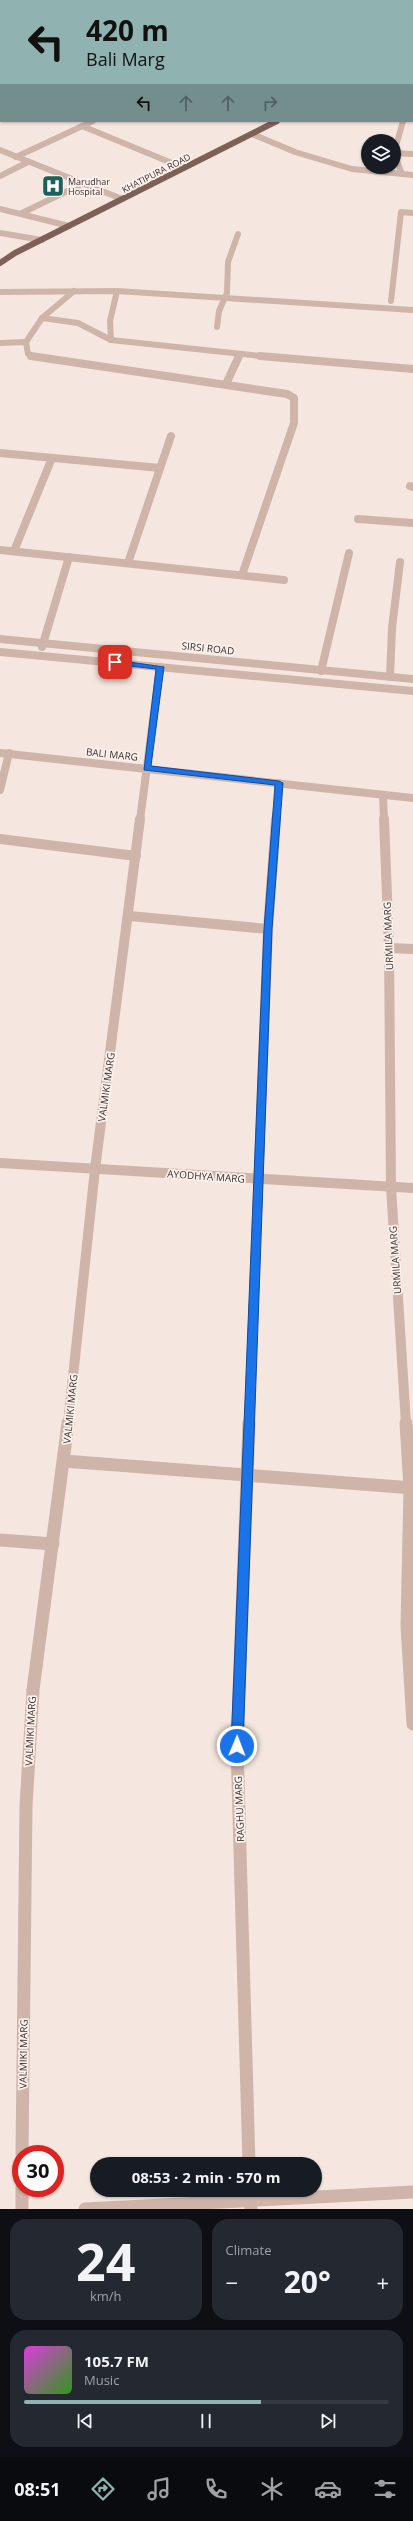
<!DOCTYPE html>
<html lang="en">
<head>
<meta charset="utf-8">
<style>
  body { margin:0; font-family:"Open Sans",sans-serif; background:#242831; color:#f1f3f6; height:100vh; display:flex; flex-direction:column; font-size:15px; white-space:nowrap }
  * { box-sizing:border-box; margin:0 }
  p { font-size:13px; color:#9ea1a6 }
  .icon { flex:none; width:22px; height:22px; fill:none; stroke:currentColor; stroke-width:2; stroke-linecap:round; stroke-linejoin:round }
  .map { position:relative; height:2209px; overflow:hidden }
  .sheet { display:flex; flex-direction:column; gap:10px; padding:10px; background:#0d0f14; flex:1 }
  .sheet>* { flex:none }
  .hud { position:absolute; left:0px; top:0px; width:413px; height:122px; box-shadow:0 1px 3px #0004; background:#90b2b1; color:#111; overflow:hidden }
  .tools { position:absolute; left:361px; top:134px; display:grid; gap:8px }
  .tools a { display:grid; place-items:center; width:40px; height:40px; border-radius:50%; background:#171b24; box-shadow:0 1px 3px #0004; font-size:20px }
  .speed { position:absolute; left:12px; top:2145px; display:flex; gap:8px; font-size:20px; font-weight:700; text-align:center }
  .speed>* { display:grid; place-content:center; width:52px; height:52px; border-radius:50%; background:#171b24; box-shadow:0 1px 3px #0004; line-height:1 }
  .speed .limit { border:6px solid #d22; background:#fff; color:#111 }
  .pin { position:absolute; display:grid; place-items:center; width:34px; height:34px; color:#fff; margin:-17px; border-radius:8px; box-shadow:0 2px 6px #0006 }
  .me { position:absolute; width:44px; margin:-22px; rotate:1deg; stroke-linejoin:round; filter:drop-shadow(0 0 3px #0008) }
  .turn { display:flex; align-items:center; gap:14px; height:84px; padding:0 20px; font-size:18px }
  .turn .icon { width:52px; height:52px; stroke-width:2.5 }
  .turn b { display:block; font-size:28px; line-height:34px }
  .lanes { display:flex; align-items:center; height:38px; padding:0 20px; background:#0003; justify-content:center; gap:20px; direction:ltr }
  .lanes .off { opacity:.35 }
  .big { font-size:30px; font-weight:700; line-height:1.1 }
  .sheet .card { flex:1; display:flex; flex-direction:column; justify-content:center; gap:6px; min-width:0; padding:0 14px; border-radius:16px; background:#242831 }
  .sheet .dial { align-items:center; gap:0 }
  .dial b { font-size:52px; line-height:1 }
  .song { display:flex; align-items:center; gap:12px }
  .cover { width:48px; height:48px; border-radius:6px; background:linear-gradient(135deg,hsl(300 70% 55%),hsl(110 70% 35%)) }
  .played { height:4px; border-radius:2px; background:linear-gradient(90deg,#90b2b1 65%,#363941 65%) }
  .keys { display:flex; justify-content:space-around; direction:ltr }
  .heat { display:flex; justify-content:space-between; align-items:center; font-size:22px; direction:ltr }
  .sheet .tiles { flex:1; display:grid; gap:10px; grid-template-columns:1fr 1fr }
  .card:last-child { grid-column:span 2 }
  .trip { position:absolute; left:90px; top:2157px; width:232px; height:40px; border-radius:20px; background:#171b24; box-shadow:0 1px 3px #0004; font-weight:700; line-height:40px; text-align:center }
  .menu { display:flex; height:64px; justify-content:space-around; align-items:center; background:#090b0e; color:#9ea1a6 }
  .menu .icon { width:28px; height:28px }
  .menu .active { color:#90b2b1 }
  .menu b { font-size:18px; color:#f1f3f6 }
  .map>svg:first-child { display:block }
  .lines { fill:none; stroke-linecap:round; stroke-linejoin:round }
  .minor-far3 { stroke:#cfb4a9; stroke-width:6 }
  .minor-far2 { stroke:#cfb4a9; stroke-width:8 }
  .minor-far1 { stroke:#cfb4a9; stroke-width:10 }
  .minor { stroke:#cfb4a9; stroke-width:13 }
  .major { stroke:#7f6059; stroke-width:6 }
  .route { fill:#1a73e8; stroke:#114b97 }
  .labels { text-anchor:middle; dominant-baseline:central; stroke-width:3.5; stroke-linejoin:round; paint-order:stroke }
  .far-street-label { font-size:9px; fill:#3c2c2a; stroke:#fcf2ed }
  .far-poi-label { font-size:9px; fill:#3c2c2a; stroke:#fcf2ed; text-anchor:start }
  .street-label { font-size:10px; fill:#3c2c2a; stroke:#fcf2ed }
</style>
</head>
<body>
<div class="map">
<svg width="413" height="2209" viewBox="0 0 413 2209">
  <rect width="100%" height="100%" fill="#f5e7df"/>
  <g class="lines">
    <!-- minor-far3 -->
    <g class="minor-far3">
      <path d="M 370,0 L 375,0"/>
      <path d="M 42,1 L 45,0"/>
      <path d="M 114,1 L 117,0"/>
      <path d="M 203,1 L 206,0"/>
      <path d="M 284,1 L 286,0"/>
      <path d="M 82,126 L 184,168"/>
      <path d="M 252,134 L 295,152 L 352,169 L 413,175"/>
      <path d="M 0,150 L 122,199"/>
      <path d="M 394,153 L 403,121"/>
      <path d="M 16,157 L 93,121"/>
      <path d="M 402,174 L 394,153 L 413,154"/>
      <path d="M 0,176 L 28,162"/>
      <path d="M 0,209 L 69,226"/>
      <path d="M 22,213 L 82,184"/>
      <path d="M 0,233 L 42,240"/>
      <path d="M 0,292 L 117,291 L 413,310"/>
      <path d="M 391,301 L 401,212 L 413,213"/>
      <path d="M 42,318 L 78,323 L 111,340 L 269,357"/>
      <path d="M 217,327 L 219,311 L 227,293 L 228,262 L 238,234"/>
      <path d="M 111,340 L 110,321 L 117,291"/>
      <path d="M 26,342 L 42,318 L 74,291"/>
      <path d="M 0,343 L 26,342 L 28,354 L 33,357"/>
      <path d="M 238,357 L 239,355"/>
    </g>
    <!-- minor-far2 -->
    <g class="minor-far2">
      <path d="M 31,356 L 287,394 L 294,398 L 294,423 L 242,575"/>
      <path d="M 260,356 L 413,369"/>
      <path d="M 226,384 L 239,356"/>
      <path d="M 0,453 L 160,468"/>
      <path d="M 410,486 L 413,487"/>
      <path d="M 358,519 L 413,523"/>
      <path d="M 0,550 L 284,580"/>
      <path d="M 14,551 L 52,458"/>
      <path d="M 128,563 L 171,436"/>
      <path d="M 0,639 L 413,679"/>
      <path d="M 42,647 L 69,557"/>
      <path d="M 0,652 L 413,691"/>
      <path d="M 321,671 L 349,553"/>
      <path d="M 390,677 L 392,628 L 400,562"/>
      <path d="M 0,753 L 413,798"/>
      <path d="M 0,790 L 9,753"/>
      <path d="M 383,795 L 384,820"/>
      <path d="M 140,820 L 160,667"/>
      <path d="M 276,820 L 279,783"/>
    </g>
    <!-- minor-far1 -->
    <g class="minor-far1">
      <path d="M 384,819 L 389,948 L 391,1187 L 406,1424"/>
      <path d="M 0,839 L 136,856"/>
      <path d="M 130,916 L 268,929"/>
      <path d="M 389,948 L 413,949"/>
      <path d="M 0,1163 L 413,1188"/>
      <path d="M 68,1424 L 95,1169 L 140,819"/>
      <path d="M 249,1424 L 268,929 L 276,819"/>
    </g>
    <!-- minor -->
    <g class="minor">
      <path d="M 406,1423 L 410,1488 L 407,1626 L 413,1724"/>
      <path d="M 64,1461 L 413,1488"/>
      <path d="M 0,1540 L 53,1544"/>
      <path d="M 22,2154 L 26,1806 L 33,1690 L 68,1423"/>
      <path d="M 249,2164 L 237,1746 L 249,1423"/>
      <path d="M 22,2188 L 22,2209"/>
      <path d="M 250,2190 L 251,2209"/>
      <path d="M 85,2209 L 413,2192"/>
    </g>
    <!-- major -->
    <path class="major" d="M 0,263 L 15,253 L 277,121"/>
  </g>
  <!-- route -->
  <path class="route" d="M 115,660 L 164,667 L 151,766 L 279,781 L 283,783 L 272,929 L 243,1746 L 237,1751 L 231,1746 L 264,929 L 275,785 L 144,770 L 156,669 L 112,664 L 112,661 Z"/>
  <!-- icons -->
  <defs>
    <g id="hospital-square" transform="scale(1.15)"><rect x="-9" y="-9" width="18" height="18" rx="4" fill="#1a625c" stroke="#fcf2ed"/><path d="M-5-5h3v3.5h4V-5h3V5h-3V1.5h-4V5h-3Z" fill="#fff"/></g>
  </defs>
  <g fill-rule="evenodd">
    <use href="#hospital-square" x="53" y="186"/>
  </g>
  <g class="labels">
    <!-- far-street labels -->
    <g class="far-street-label">
      <text transform="translate(156 173) rotate(-27)">KHATIPURA ROAD</text>
    </g>
    <!-- far-poi labels -->
    <g class="far-poi-label">
      <text x="68" y="181">Marudhar<tspan x="68" dy="10">Hospital</tspan></text>
    </g>
    <!-- street labels -->
    <g class="street-label">
      <text transform="translate(208 648) rotate(6)">SIRSI ROAD</text>
      <text transform="translate(112 754) rotate(6)">BALI MARG</text>
      <text transform="translate(388 936) rotate(-92)">URMILA MARG</text>
      <text transform="translate(106 1087) rotate(-82)">VALMIKI MARG</text>
      <text transform="translate(206 1176) rotate(4)">AYODHYA MARG</text>
      <text transform="translate(395 1260) rotate(-94)">URMILA MARG</text>
      <text transform="translate(70 1409) rotate(-84)">VALMIKI MARG</text>
      <text transform="translate(30 1731) rotate(-87)">VALMIKI MARG</text>
      <text transform="translate(239 1809) rotate(-92)">RAGHU MARG</text>
      <text transform="translate(23 2054) rotate(-89)">VALMIKI MARG</text>
    </g>
  </g>
</svg>
<div class="tools">
<a><svg class="icon" aria-label="layers" viewBox="0 0 24 24"><path d="M12 4l9 5-9 5-9-5zM3 14l9 5 9-5"/></svg></a>
</div>
<div class="speed"><div class="limit">30</div></div>
<div class="pin" style="left:115px;top:662px;background:#d93025"><svg class="icon" aria-label="arrive" viewBox="0 0 24 24"><path d="M6 21V4h12l-3 4 3 4H6"/></svg></div>
<svg class="me" style="left:237px;top:1746px" viewBox="-20 -20 40 40"><circle r="17" fill="#1a73e8" stroke="#fff" stroke-width="3"/><path d="M0-11L8 9 0 5-8 9z" fill="#fff"/></svg>
<div class="trip">08:53 · 2 min · 570 m</div>
<div class="hud">
<div class="turn"><svg class="icon" aria-label="left" viewBox="0 0 24 24"><path d="M17 20v-9H6M10 6l-5 5 5 5"/></svg><div><b>420 m</b>Bali Marg</div></div>
<div class="lanes"><svg class="icon" aria-label="left" viewBox="0 0 24 24"><path d="M17 20v-9H6M10 6l-5 5 5 5"/></svg><svg class="icon off" aria-label="ahead" viewBox="0 0 24 24"><path d="M12 20V5M6 11l6-6 6 6"/></svg><svg class="icon off" aria-label="ahead" viewBox="0 0 24 24"><path d="M12 20V5M6 11l6-6 6 6"/></svg><svg class="icon off" aria-label="right" viewBox="0 0 24 24"><path d="M7 20v-9h11M14 6l5 5-5 5"/></svg></div>
</div>
</div>
<section class="sheet">
<div class="tiles">
<div class="card dial"><b>24</b><p>km/h</p></div>
<div class="card"><p>Climate</p>
<div class="heat"><a>−</a><b class="big">20°</b><a>+</a></div>
</div>
<div class="card">
<div class="song"><i class="cover"></i><div><b>105.7 FM</b><p>Music</p></div></div>
<div class="played"></div>
<div class="keys"><svg class="icon" aria-label="previous" viewBox="0 0 24 24"><path d="M18 5L8 12l10 7zM5 5v14"/></svg><svg class="icon" aria-label="pause" viewBox="0 0 24 24"><path d="M8 5v14M16 5v14"/></svg><svg class="icon" aria-label="next" viewBox="0 0 24 24"><path d="M6 5l10 7-10 7zM19 5v14"/></svg></div>
</div>
</div>
</section>
<nav class="menu">
<b>08:51</b>
<svg class="icon active" aria-label="directions" viewBox="0 0 24 24"><path d="M12 3l9 9-9 9-9-9zM9 14v-3h6M13 9l2 2-2 2"/></svg>
<svg class="icon" aria-label="music" viewBox="0 0 24 24"><path d="M9 18V5l10-2v13"/><circle cx="6" cy="18" r="3"/><circle cx="16" cy="16" r="3"/></svg>
<svg class="icon" aria-label="phone" viewBox="0 0 24 24"><path d="M5 4h4l2 5-3 2q2 4 5 5l2-3 5 2v4C11 20 4 13 5 4z"/></svg>
<svg class="icon" aria-label="climate" viewBox="0 0 24 24"><path d="M12 3v18M4 7l16 10M4 17L20 7"/></svg>
<svg class="icon" aria-label="car" viewBox="0 0 24 24"><path d="M5 17H2v-5l4-1 3-4h7l3 4 3 1v5h-3M9 17h6M6 11h13"/><circle cx="7" cy="17" r="2"/><circle cx="17" cy="17" r="2"/></svg>
<svg class="icon" aria-label="filters" viewBox="0 0 24 24"><path d="M4 7h16M4 17h16"/><circle cx="9" cy="7" r="2"/><circle cx="15" cy="17" r="2"/></svg>
</nav>
</body>
</html>
